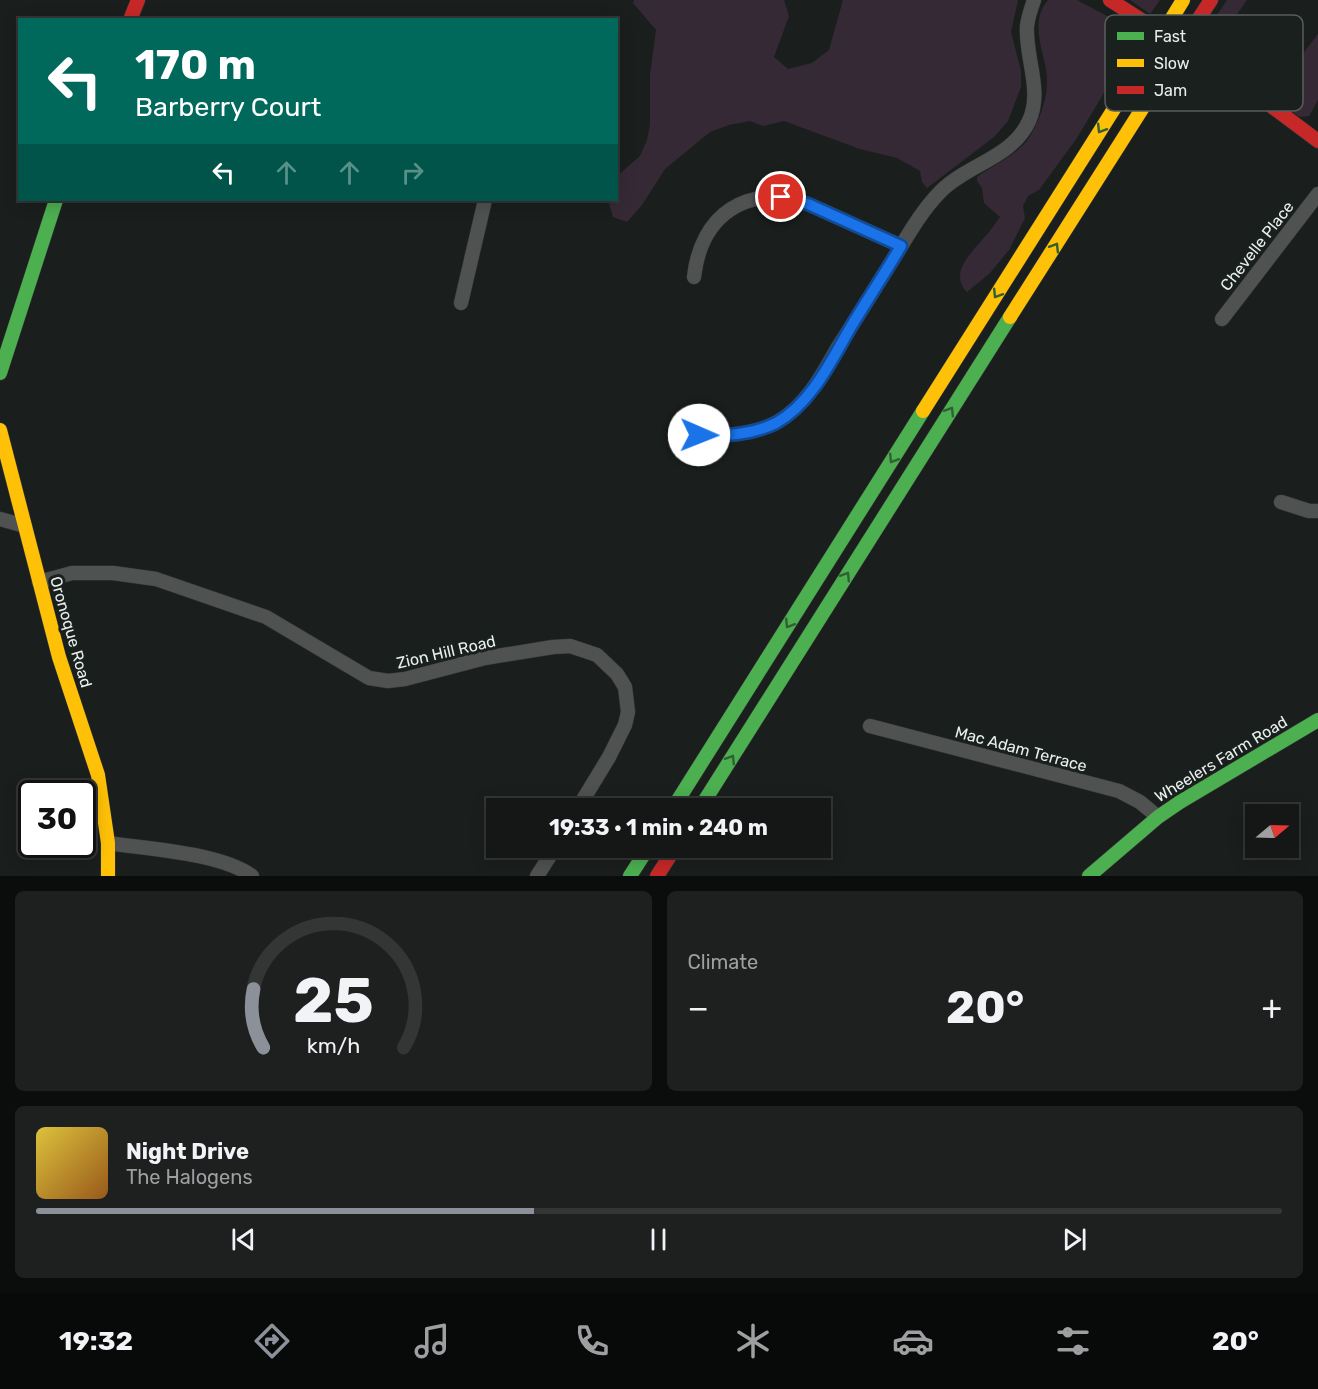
<!DOCTYPE html>
<html lang="en">
<head>
<meta charset="utf-8">
<style>
  body { margin:0; font-family:Rubik,sans-serif; background:#1d201f; color:#f1f3f6; height:100vh; display:flex; flex-direction:column; font-size:22px; white-space:nowrap }
  * { box-sizing:border-box; margin:0 }
  p { font-size:20px; color:#9d9fa1 }
  .icon { flex:none; width:33px; height:33px; fill:none; stroke:currentColor; stroke-width:2; stroke-linecap:round; stroke-linejoin:round }
  .map { position:relative; height:876px; overflow:hidden }
  .side { display:flex; flex-direction:column; gap:15px; padding:15px; background:#0b0d0c; flex:1 }
  .side>* { flex:none }
  .top-card { position:absolute; left:18px; top:18px; width:600px; height:183px; border-radius:0px; box-shadow:0 3px 15px #0003,0 0 0 2px #333635; background:#00695c; color:#fff; overflow:hidden }
  .needle { width:39px; rotate:71deg }
  .controls { position:absolute; left:1245px; top:804px; display:grid; gap:12px }
  .controls a { display:grid; place-items:center; width:54px; height:54px; border-radius:0px; background:#141716; box-shadow:0 3px 15px #0003,0 0 0 2px #333635; font-size:30px }
  .speed { position:absolute; left:18px; top:780px; display:flex; gap:12px; font-size:30px; font-weight:700; text-align:center }
  .speed>* { display:grid; place-content:center; width:78px; height:78px; border-radius:50%; background:#141716; box-shadow:0 3px 15px #0003,0 0 0 2px #333635; line-height:1 }
  .speed .limit { border:3px solid #111; border-radius:9px; background:#fff; color:#111 }
  .pin { position:absolute; display:grid; place-items:center; width:51px; height:51px; color:#fff; margin:-26px; border:3px solid #fff; border-radius:50%; box-shadow:0 2px 6px #0007 }
  .me { position:absolute; width:66px; margin:-33px; rotate:91deg; stroke-linejoin:round; filter:drop-shadow(0 0 4px #0008) }
  .turn { display:flex; align-items:center; gap:21px; height:126px; padding:0 18px; font-size:27px }
  .turn .icon { width:78px; height:78px; stroke-width:2.5 }
  .turn b { display:block; font-size:42px; line-height:51px }
  .lanes { display:flex; align-items:center; height:57px; padding:0 18px; background:#0003; justify-content:center; gap:30px; direction:ltr }
  .lanes .off { opacity:.35 }
  .big { font-size:45px; font-weight:700; line-height:1.1 }
  .side .tile { flex:1; display:flex; flex-direction:column; justify-content:center; gap:9px; min-width:0; padding:0 21px; border-radius:9px; background:#1d201f }
  .side .dial { align-items:center; gap:0 }
  .dial svg { height:156px; overflow:visible; fill:none; stroke:#333635; stroke-width:7; stroke-linecap:round; text-anchor:middle }
  .dial text { fill:#f1f3f6; stroke:none }
  .song { display:flex; align-items:center; gap:18px }
  .cover { width:72px; height:72px; border-radius:9px; background:linear-gradient(135deg,hsl(50 70% 55%),hsl(30 70% 35%)) }
  .played { height:6px; border-radius:3px; background:linear-gradient(90deg,#8c9099 40%,#333635 40%) }
  .keys { display:flex; justify-content:space-around; direction:ltr }
  .heat { display:flex; justify-content:space-between; align-items:center; font-size:33px; direction:ltr }
  .side .tiles { flex:1; display:grid; gap:15px; grid-template-columns:1fr 1fr }
  .tile:last-child { grid-column:span 2 }
  .trip { position:absolute; left:486px; top:798px; width:345px; height:60px; border-radius:0px; background:#141716; box-shadow:0 3px 15px #0003,0 0 0 2px #333635; font-weight:700; line-height:60px; text-align:center }
  .menu { display:flex; height:96px; justify-content:space-around; align-items:center; background:#080909; color:#9d9fa1 }
  .menu .icon { width:42px; height:42px }
  .menu .selected { color:#8c9099 }
  .menu b { font-size:27px; color:#f1f3f6 }
  .map>svg:first-child { display:block }
  .green { fill:#352935 }
  .lines { fill:none; stroke-linecap:round; stroke-linejoin:round }
  .street-casing { stroke:#373a39; stroke-width:15 }
  .fast-casing { stroke:#373a39; stroke-width:15 }
  .slow-casing { stroke:#373a39; stroke-width:15 }
  .jam-casing { stroke:#373a39; stroke-width:15 }
  .street { stroke:#4f5250; stroke-width:14 }
  .fast { stroke:#4caf50; stroke-width:14 }
  .slow { stroke:#ffc107; stroke-width:14 }
  .jam { stroke:#c62828; stroke-width:14 }
  .fast-bridge-casing { stroke:#373a39; stroke-width:15; stroke-linecap:butt }
  .jam-bridge-casing { stroke:#373a39; stroke-width:15; stroke-linecap:butt }
  .fast-bridge { stroke:#4caf50; stroke-width:14 }
  .jam-bridge { stroke:#c62828; stroke-width:14 }
  .oneway { stroke:#306034 }
  .route-casing { stroke:#114b97; stroke-width:15 }
  .route { stroke:#1a73e8; stroke-width:10 }
  .labels { text-anchor:middle; dominant-baseline:central; stroke-width:6; stroke-linejoin:round; paint-order:stroke }
  .street-label { font-size:16px; fill:#eaefed; stroke:#19201d }
  .key { fill:#19201d; stroke:#585e5b; stroke-width:1.5 }
  .key-label { font-size:16px; fill:#eaefed }
</style>
</head>
<body>
<div class="map">
<svg width="1318" height="876" viewBox="0 0 1318 876">
  <rect width="100%" height="100%" fill="#1a1f1d"/>
  <!-- green -->
  <g class="green">
    <path d="M 634,0 L 784,0 L 789,16 L 774,57 L 788,69 L 812,63 L 829,50 L 843,0 L 1018,0 L 1011,32 L 1021,71 L 1021,87 L 1008,121 L 994,137 L 927,188 L 922,182 L 920,171 L 897,158 L 860,149 L 784,121 L 763,126 L 750,121 L 729,125 L 710,132 L 665,169 L 642,205 L 627,222 L 613,217 L 608,200 L 616,200 L 617,176 L 640,156 L 647,140 L 650,125 L 650,75 L 656,30 L 633,3 Z"/>
    <path d="M 1048,0 L 1077,0 L 1131,29 L 1134,37 L 1132,46 L 1077,138 L 1039,190 L 1028,196 L 1023,206 L 1025,218 L 1009,250 L 990,273 L 967,292 C 949,274 970,254 982,240 C 989,233 994,225 1000,217 L 984,203 L 982,188 L 977,181 L 977,177 C 994,164 1016,156 1029,138 C 1038,123 1046,103 1047,85 C 1049,57 1026,26 1048,0 Z"/>
    <path d="M 1130,0 L 1160,0 L 1150,14 Z"/>
    <path d="M 1227,0 L 1247,0 L 1221,37 L 1206,51 L 1197,46 Z"/>
    <path d="M 1318,34 L 1318,100 L 1309,116 L 1300,117 L 1282,105 L 1288,73 Z"/>
  </g>
  <g class="lines">
    <!-- street casing -->
    <g class="street-casing">
      <g id="street">
        <path d="M 694,277 C 701,214 748,183 808,204 L 901,246"/>
        <path d="M 461,303 L 485,200"/>
        <path d="M 1222,319 L 1318,194"/>
        <path d="M 699,435 C 725,436 755,435 779,421 C 807,404 822,375 838,347 C 857,318 875,288 894,258 C 908,235 922,210 941,191 C 968,164 1012,158 1029,121 C 1043,90 1025,58 1027,26 C 1028,17 1031,9 1034,0"/>
        <path d="M 1281,502 L 1309,511 L 1318,511"/>
        <path d="M 0,519 L 25,526"/>
        <path d="M 39,582 L 72,573 L 113,573 L 156,579 L 266,617 L 369,678 L 388,681 L 405,679 L 485,658 L 553,647 L 570,646 L 597,655 L 617,674 L 625,687 L 628,712 L 625,725 L 609,757 L 578,808"/>
        <path d="M 870,726 L 1119,791 L 1140,802 L 1158,817"/>
        <path d="M 108,843 C 148,849 221,853 252,876"/>
        <path d="M 537,876 L 555,848"/>
      </g>
    </g>
    <!-- fast casing -->
    <g class="fast-casing">
      <g id="fast">
        <path d="M 0,373 L 56,200"/>
        <path d="M 673,808 L 923,411"/>
        <path d="M 700,808 L 1010,317"/>
        <path d="M 630,876 L 648,848"/>
        <path d="M 1089,876 L 1158,817 L 1180,802 L 1318,720"/>
      </g>
    </g>
    <!-- slow casing -->
    <g class="slow-casing">
      <g id="slow">
        <path d="M 1169,23 L 1183,0"/>
        <path d="M 1010,317 L 1175,57"/>
        <path d="M 923,411 L 1155,44"/>
        <path d="M 0,430 L 59,657 L 98,775 L 108,843 L 108,876"/>
      </g>
    </g>
    <!-- jam casing -->
    <g class="jam-casing">
      <g id="jam">
        <path d="M 1110,0 L 1242,84 L 1318,141"/>
        <path d="M 130,20 L 138,0"/>
        <path d="M 1188,35 L 1211,0"/>
        <path d="M 657,876 L 675,848"/>
      </g>
    </g>
    <!-- street -->
    <use href="#street" class="street"/>
    <!-- fast -->
    <use href="#fast" class="fast"/>
    <!-- slow -->
    <use href="#slow" class="slow"/>
    <!-- jam -->
    <use href="#jam" class="jam"/>
    <!-- fast-bridge casing -->
    <g class="fast-bridge-casing">
      <path id="fast-bridge" d="M 1175,57 L 1188,35"/>
    </g>
    <!-- jam-bridge casing -->
    <g class="jam-bridge-casing">
      <path id="jam-bridge" d="M 1155,44 L 1169,23"/>
    </g>
    <!-- fast-bridge -->
    <use href="#fast-bridge" class="fast-bridge"/>
    <!-- jam-bridge -->
    <use href="#jam-bridge" class="jam-bridge"/>
  </g>
  <!-- one-way arrows -->
  <defs><path id="oneway-chevron" d="M-2-3.5L2.5 0L-2 3.5" fill="none" stroke-width="1.6" stroke-linecap="round" stroke-linejoin="round" transform="scale(1.5)"/></defs>
  <g class="oneway">
    <use href="#oneway-chevron" transform="translate(1101 129) rotate(122)"/>
    <use href="#oneway-chevron" transform="translate(1055 247) rotate(-58)"/>
    <use href="#oneway-chevron" transform="translate(997 294) rotate(122)"/>
    <use href="#oneway-chevron" transform="translate(950 411) rotate(-58)"/>
    <use href="#oneway-chevron" transform="translate(893 459) rotate(122)"/>
    <use href="#oneway-chevron" transform="translate(846 576) rotate(-58)"/>
    <use href="#oneway-chevron" transform="translate(789 624) rotate(122)"/>
    <use href="#oneway-chevron" transform="translate(731 759) rotate(-58)"/>
  </g>
  <g class="lines">
    <!-- route casing -->
    <g class="route-casing">
      <path id="route" d="M 699,435 C 725,436 752,435 776,423 C 812,403 832,359 852,325 C 868,299 885,273 901,246 L 808,204 L 781,197"/>
    </g>
    <!-- route -->
    <use href="#route" class="route"/>
  </g>
  <g class="labels">
    <!-- street labels -->
    <g class="street-label">
      <text transform="translate(1257 246) rotate(-52)">Chevelle Place</text>
      <text transform="translate(71 632) rotate(74)">Oronoque Road</text>
      <text transform="translate(446 652) rotate(-13)">Zion Hill Road</text>
      <text transform="translate(1021 749) rotate(15)">Mac Adam Terrace</text>
      <text transform="translate(1221 759) rotate(-31)">Wheelers Farm Road</text>
    </g>
  </g>
  <!-- legend -->
  <rect x="1105" y="15" width="198" height="96" rx="9" class="key"/>
  <rect x="1117" y="32" width="27" height="8" fill="#4caf50"/>
  <rect x="1117" y="59" width="27" height="8" fill="#ffc107"/>
  <rect x="1117" y="86" width="27" height="8" fill="#c62828"/>
  <g class="key-label">
    <text x="1154" y="42">Fast</text>
    <text x="1154" y="69">Slow</text>
    <text x="1154" y="96">Jam</text>
  </g>
</svg>
<div class="controls">
<a><svg class="needle" viewBox="-14 -14 28 28"><path d="M0-13l5 13h-10z" fill="#e53935"/><path d="M0 13l5-13h-10z" fill="#9d9fa1"/></svg></a>
</div>
<div class="speed"><div class="limit">30</div></div>
<div class="pin" style="left:781px;top:197px;background:#d93025"><svg class="icon" aria-label="arrive" viewBox="0 0 24 24"><path d="M6 21V4h12l-3 4 3 4H6"/></svg></div>
<svg class="me" style="left:699px;top:435px" viewBox="-20 -20 40 40"><circle r="19" fill="#fff"/><path d="M0-13L10 11 0 6-10 11z" fill="#1a73e8"/></svg>
<div class="trip">19:33 · 1 min · 240 m</div>
<div class="top-card">
<div class="turn"><svg class="icon" aria-label="left" viewBox="0 0 24 24"><path d="M17 20v-9H6M10 6l-5 5 5 5"/></svg><div><b>170 m</b>Barberry Court</div></div>
<div class="lanes"><svg class="icon" aria-label="left" viewBox="0 0 24 24"><path d="M17 20v-9H6M10 6l-5 5 5 5"/></svg><svg class="icon off" aria-label="ahead" viewBox="0 0 24 24"><path d="M12 20V5M6 11l6-6 6 6"/></svg><svg class="icon off" aria-label="ahead" viewBox="0 0 24 24"><path d="M12 20V5M6 11l6-6 6 6"/></svg><svg class="icon off" aria-label="right" viewBox="0 0 24 24"><path d="M7 20v-9h11M14 6l5 5-5 5"/></svg></div>
</div>
</div>
<section class="side">
<div class="tiles">
<div class="tile dial"><svg viewBox="0 0 100 80">
<path d="M14 69A42 42 0 1 1 86 69"/>
<path d="M14 69A42 42 0 0 1 9 39" stroke="#8c9099"/>
<text x="50" y="56" font-size="32" font-weight="700">25</text>
<text x="50" y="72" font-size="11">km/h</text>
</svg></div>
<div class="tile"><p>Climate</p>
<div class="heat"><a>−</a><b class="big">20°</b><a>+</a></div>
</div>
<div class="tile">
<div class="song"><i class="cover"></i><div><b>Night Drive</b><p>The Halogens</p></div></div>
<div class="played"></div>
<div class="keys"><svg class="icon" aria-label="previous" viewBox="0 0 24 24"><path d="M18 5L8 12l10 7zM5 5v14"/></svg><svg class="icon" aria-label="pause" viewBox="0 0 24 24"><path d="M8 5v14M16 5v14"/></svg><svg class="icon" aria-label="next" viewBox="0 0 24 24"><path d="M6 5l10 7-10 7zM19 5v14"/></svg></div>
</div>
</div>
</section>
<nav class="menu">
<b>19:32</b>
<svg class="icon selected" aria-label="directions" viewBox="0 0 24 24"><path d="M12 3l9 9-9 9-9-9zM9 14v-3h6M13 9l2 2-2 2"/></svg>
<svg class="icon" aria-label="music" viewBox="0 0 24 24"><path d="M9 18V5l10-2v13"/><circle cx="6" cy="18" r="3"/><circle cx="16" cy="16" r="3"/></svg>
<svg class="icon" aria-label="phone" viewBox="0 0 24 24"><path d="M5 4h4l2 5-3 2q2 4 5 5l2-3 5 2v4C11 20 4 13 5 4z"/></svg>
<svg class="icon" aria-label="climate" viewBox="0 0 24 24"><path d="M12 3v18M4 7l16 10M4 17L20 7"/></svg>
<svg class="icon" aria-label="car" viewBox="0 0 24 24"><path d="M5 17H2v-5l4-1 3-4h7l3 4 3 1v5h-3M9 17h6M6 11h13"/><circle cx="7" cy="17" r="2"/><circle cx="17" cy="17" r="2"/></svg>
<svg class="icon" aria-label="filters" viewBox="0 0 24 24"><path d="M4 7h16M4 17h16"/><circle cx="9" cy="7" r="2"/><circle cx="15" cy="17" r="2"/></svg>
<b>20°</b>
</nav>
</body>
</html>
